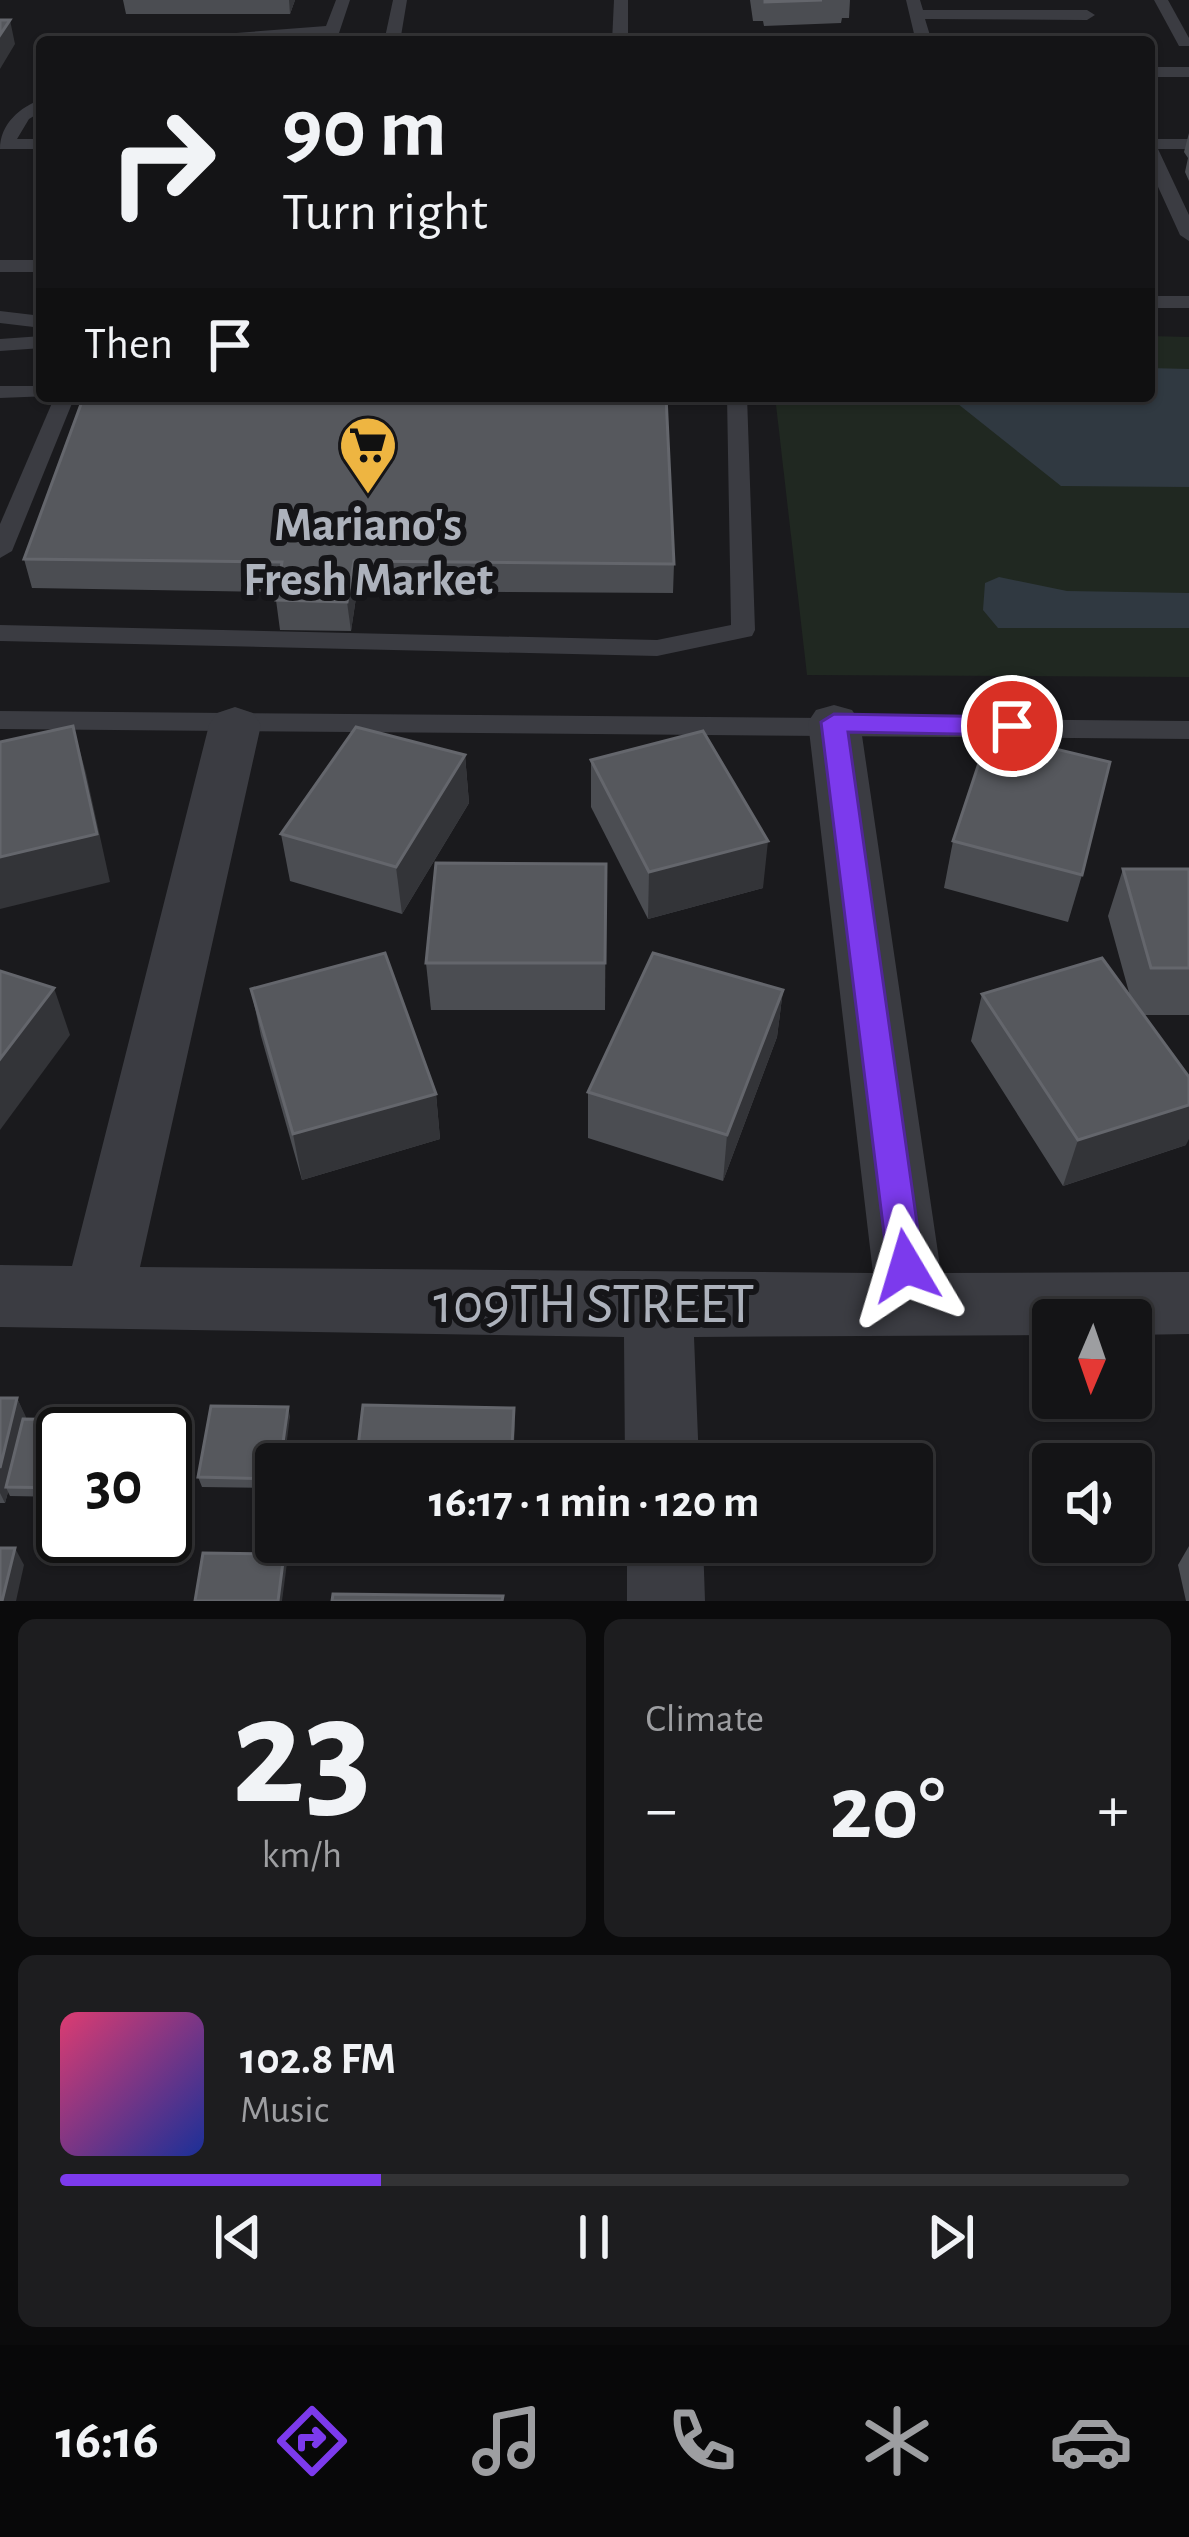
<!DOCTYPE html>
<html lang="en">
<head>
<meta charset="utf-8">
<style>
  body { margin:0; font-family:"Alegreya Sans",sans-serif; background:#1d1d1f; color:#f1f3f6; height:100vh; display:flex; flex-direction:column; font-size:45px; white-space:nowrap }
  * { box-sizing:border-box; margin:0 }
  p { font-size:39px; color:#9d9ea1 }
  .icon { flex:none; width:66px; height:66px; fill:none; stroke:currentColor; stroke-width:2; stroke-linecap:round; stroke-linejoin:round }
  .map { position:relative; height:1601px; overflow:hidden }
  .details { display:flex; flex-direction:column; gap:18px; padding:18px; background:#0b0b0c; flex:1 }
  .details>* { flex:none }
  .banner { position:absolute; left:36px; top:36px; width:1119px; height:366px; border-radius:12px; box-shadow:0 3px 9px #0004,0 0 0 3px #333335; background:#141416; color:#f1f3f6; overflow:hidden }
  .needle { width:78px; rotate:182deg }
  .fabs { position:absolute; left:1032px; top:1299px; display:grid; gap:24px }
  .fabs a { display:grid; place-items:center; width:120px; height:120px; border-radius:12px; background:#141416; box-shadow:0 3px 9px #0004,0 0 0 3px #333335; font-size:60px }
  .speed { position:absolute; left:36px; top:1407px; display:flex; gap:24px; font-size:60px; font-weight:700; text-align:center }
  .speed>* { display:grid; place-content:center; width:156px; height:156px; border-radius:50%; background:#141416; box-shadow:0 3px 9px #0004,0 0 0 3px #333335; line-height:1 }
  .speed .limit { border:6px solid #111; border-radius:18px; background:#fff; color:#111 }
  .pin { position:absolute; display:grid; place-items:center; width:102px; height:102px; color:#fff; margin:-51px; border:6px solid #fff; border-radius:50%; box-shadow:0 3px 12px #0007 }
  .me { position:absolute; width:132px; margin:-66px; rotate:353deg; stroke-linejoin:round; filter:drop-shadow(0 0 9px #0008) }
  .turn { display:flex; align-items:center; gap:42px; height:252px; padding:0 48px; font-size:54px }
  .turn .icon { width:156px; height:156px; stroke-width:2.5 }
  .turn b { display:block; font-size:84px; line-height:102px }
  .then { display:flex; align-items:center; height:114px; padding:0 48px; background:#0003; gap:24px; font-size:45px }
  .big { font-size:90px; font-weight:600; line-height:1.1 }
  .details .widget { flex:1; display:flex; flex-direction:column; justify-content:center; gap:18px; min-width:0; padding:0 42px; border-radius:18px; background:#1d1d1f }
  .details .dial { align-items:center; gap:0 }
  .dial b { font-size:156px; line-height:1 }
  .song { display:flex; align-items:center; gap:36px }
  .cover { width:144px; height:144px; border-radius:18px; background:linear-gradient(135deg,hsl(340 70% 55%),hsl(230 70% 35%)) }
  .played { height:12px; border-radius:6px; background:linear-gradient(90deg,#7c3aed 30%,#333335 30%) }
  .keys { display:flex; justify-content:space-around; direction:ltr }
  .heat { display:flex; justify-content:space-between; align-items:center; font-size:66px; direction:ltr }
  .details .tiles { flex:1; display:grid; gap:18px; grid-template-columns:1fr 1fr }
  .widget:last-child { grid-column:span 2 }
  .trip { position:absolute; left:255px; top:1443px; width:678px; height:120px; border-radius:12px; background:#141416; box-shadow:0 3px 9px #0004,0 0 0 3px #333335; font-weight:600; line-height:120px; text-align:center }
  .tabs { display:flex; height:192px; justify-content:space-around; align-items:center; background:#080809; color:#9d9ea1 }
  .tabs .icon { width:84px; height:84px }
  .tabs .current { color:#7c3aed }
  .tabs b { font-size:54px; color:#f1f3f6 }
  .map>svg:first-child { display:block }
  .green { fill:#202821 }
  .water { fill:#303941 }
  .lines { fill:none; stroke-linecap:round; stroke-linejoin:round }
  .lane { fill:#3b3c42; fill-rule:evenodd }
  .street { fill:#3b3c42; fill-rule:evenodd }
  .wall { fill:#4b4d52 }
  .shaded-wall { fill:#333438 }
  .building { fill:#56585d; stroke:#64666c; stroke-width:3 }
  .route { fill:#7c3aed; stroke:#51269a; stroke-width:3 }
  .labels { text-anchor:middle; dominant-baseline:central; stroke-width:12; stroke-linejoin:round; paint-order:stroke }
  .poi-label { font-size:48px; font-weight:bold; fill:#adb2bc; stroke:#151518 }
  .near-street-label { font-size:57px; fill:#adb2bc; stroke:#151518 }
</style>
</head>
<body>
<div class="map">
<svg width="1189" height="1601" viewBox="0 0 1189 1601">
  <rect width="100%" height="100%" fill="#1a1a1d"/>
  <!-- green -->
  <path class="green" d="M 1149,336 L 1189,337 L 1189,677 L 807,675 L 775,396 L 1149,396 Z"/>
  <!-- water -->
  <g class="water">
    <path d="M 1149,368 L 1189,369 L 1189,487 L 1061,486 L 948,396 L 1149,396 Z"/>
    <path d="M 999,577 L 1067,591 L 1189,593 L 1189,628 L 998,628 L 983,610 L 985,583 Z"/>
  </g>
  <g class="lines">
    <!-- lane -->
    <g class="lane">
      <path d="M 336,0 L 350,0 L 336,42 L 320,42 L 323,35 L 177,42 L 185,37 L 326,26 Z"/>
      <path d="M 393,0 L 407,0 L 400,42 L 384,42 Z"/>
      <path d="M 614,0 L 628,0 L 628,42 L 612,42 Z"/>
      <path d="M 906,0 L 920,0 L 923,10 L 1087,10 L 1095,15 L 1087,20 L 925,19 L 932,42 L 916,42 Z"/>
      <path d="M 1154,0 L 1168,0 L 1189,38 L 1189,46 L 1179,46 Z"/>
      <rect x="1149" y="67" width="40" height="10"/>
      <path d="M 42,99 L 42,111 L 29,119 L 17,139 L 42,139 L 42,149 L 0,149 C 0,124 20,107 42,99 Z"/>
      <path d="M 1149,139 L 1189,139 L 1189,149 L 1158,149 L 1189,215 L 1189,241 L 1180,235 L 1149,167 Z"/>
      <rect x="0" y="260" width="42" height="12"/>
      <rect x="1149" y="296" width="40" height="12"/>
      <path d="M 0,311 L 42,316 L 42,328 L 0,323 Z"/>
      <path d="M 42,336 L 42,348 L 0,351 L 0,339 Z"/>
      <path d="M 0,386 L 42,386 L 42,396 L 50,396 L 0,398 Z"/>
      <path d="M 55,396 L 75,396 L 12,551 L 0,558 L 0,524 Z"/>
      <path d="M 727,396 L 747,396 L 755,630 L 752,636 L 657,656 L 0,641 L 0,625 L 657,640 L 731,625 Z"/>
      <path d="M 0,711 L 1189,721 L 1189,739 L 0,729 Z"/>
    </g>
    <!-- street -->
    <g class="street">
      <path d="M 834,705 L 852,710 L 860,722 L 941,1273 L 1189,1272 L 1189,1334 L 1131,1335 L 1131,1320 L 1053,1320 L 1053,1335 L 694,1337 L 699,1464 L 625,1464 L 624,1337 L 0,1327 L 0,1265 L 72,1266 L 209,725 L 217,713 L 235,707 L 253,713 L 261,725 L 140,1267 L 873,1273 L 808,722 L 816,710 Z"/>
      <path d="M 627,1542 L 703,1542 L 705,1601 L 627,1601 Z"/>
    </g>
  </g>
  <!-- wall -->
  <g class="wall">
    <path d="M 123,0 L 295,0 L 290,14 L 126,14 Z"/>
    <path d="M 750,0 L 850,0 L 849,18 L 842,18 L 841,23 L 764,26 L 763,21 L 753,21 Z"/>
    <path d="M 1189,133 L 1189,181 L 1185,172 L 1188,158 L 1184,152 Z"/>
    <path d="M 24,559 L 674,564 L 673,593 L 357,591 L 351,631 L 280,630 L 276,600 L 277,592 L 32,588 Z"/>
    <path d="M 465,755 L 469,803 L 402,914 L 290,881 L 281,834 Z"/>
    <path d="M 591,760 L 763,888 L 648,919 L 591,807 Z"/>
    <path d="M 953,841 L 1082,875 L 1068,922 L 944,888 Z"/>
    <path d="M 606,864 L 605,1010 L 431,1010 L 426,963 Z"/>
    <path d="M 1123,869 L 1189,869 L 1189,1015 L 1144,1015 L 1186,1145 L 1063,1186 L 971,1041 L 982,994 L 1130,996 L 1108,916 Z"/>
    <path d="M 251,989 L 436,1094 L 440,1139 L 302,1180 L 261,1036 Z"/>
    <path d="M 783,990 L 777,1037 L 723,1181 L 588,1138 L 588,1092 Z"/>
    <path d="M 0,1398 L 17,1398 L 26,1419 L 92,1429 L 91,1434 L 63,1434 L 63,1497 L 10,1496 L 8,1492 L 5,1503 L 0,1503 Z"/>
    <path d="M 290,1416 L 276,1464 L 276,1488 L 202,1487 L 198,1477 Z"/>
    <path d="M 1189,1546 L 1189,1601 L 1186,1601 L 1178,1565 Z"/>
  </g>
  <!-- shaded-wall -->
  <g class="shaded-wall">
    <path d="M 289,0 L 295,0 L 290,14 Z"/>
    <path d="M 10,20 L 15,44 L 0,69 L 0,35 Z"/>
    <path d="M 354,561 L 357,591 L 351,631 L 347,602 Z"/>
    <path d="M 73,726 L 86,773 L 110,882 L 0,909 L 0,857 Z"/>
    <path d="M 465,755 L 469,803 L 402,914 L 396,867 Z"/>
    <path d="M 768,841 L 763,888 L 648,919 L 649,872 Z"/>
    <path d="M 54,988 L 70,1035 L 0,1130 L 0,1059 Z"/>
    <path d="M 783,990 L 777,1037 L 723,1181 L 727,1135 Z"/>
    <path d="M 436,1094 L 440,1139 L 302,1180 L 293,1134 Z"/>
    <path d="M 1189,1105 L 1189,1139 L 1186,1145 L 1063,1186 L 1078,1140 Z"/>
    <path d="M 17,1398 L 26,1417 L 9,1487 L 6,1487 L 8,1492 L 5,1503 L 0,1493 L 0,1468 Z"/>
    <path d="M 288,1407 L 290,1416 L 284,1464 L 280,1464 Z"/>
    <path d="M 514,1408 L 515,1426 L 513,1464 L 511,1464 Z"/>
    <path d="M 88,1420 L 92,1429 L 91,1434 L 85,1434 Z"/>
    <path d="M 15,1548 L 24,1565 L 16,1601 L 2,1601 Z"/>
    <path d="M 284,1554 L 287,1563 L 282,1601 L 278,1601 Z"/>
  </g>
  <!-- building -->
  <g class="building">
    <path d="M 765,0 L 822,0 L 765,2 Z"/>
    <path d="M 0,20 L 10,20 L 0,35 Z"/>
    <path d="M 84,396 L 666,396 L 674,564 L 354,561 L 347,602 L 276,600 L 282,562 L 24,559 Z"/>
    <path d="M 73,726 L 97,834 L 0,857 L 0,742 Z"/>
    <path d="M 356,727 L 465,755 L 396,867 L 281,834 Z"/>
    <path d="M 703,731 L 768,841 L 649,872 L 591,760 Z"/>
    <path d="M 989,733 L 1110,762 L 1082,875 L 953,841 Z"/>
    <path d="M 436,863 L 606,864 L 605,963 L 426,963 Z"/>
    <path d="M 1123,869 L 1189,869 L 1189,968 L 1151,968 Z"/>
    <path d="M 385,953 L 436,1094 L 293,1134 L 251,989 Z"/>
    <path d="M 653,953 L 783,990 L 727,1135 L 588,1092 Z"/>
    <path d="M 1102,958 L 1189,1077 L 1189,1105 L 1078,1140 L 982,994 Z"/>
    <path d="M 0,971 L 54,988 L 0,1059 Z"/>
    <path d="M 0,1398 L 17,1398 L 0,1468 Z"/>
    <path d="M 363,1405 L 514,1408 L 511,1464 L 356,1464 Z"/>
    <path d="M 211,1406 L 288,1407 L 280,1464 L 276,1464 L 276,1479 L 198,1477 Z"/>
    <path d="M 23,1419 L 88,1420 L 85,1434 L 63,1434 L 63,1488 L 6,1487 Z"/>
    <path d="M 0,1548 L 15,1548 L 2,1601 L 0,1601 Z"/>
    <path d="M 203,1553 L 284,1554 L 278,1601 L 195,1601 Z"/>
    <path d="M 333,1594 L 503,1596 L 502,1601 L 332,1601 Z"/>
  </g>
  <!-- route -->
  <path class="route" d="M 834,714 L 1012,717 L 1025,726 L 1012,735 L 848,732 L 923,1266 L 918,1277 L 906,1281 L 894,1277 L 888,1266 L 821,722 Z"/>
  <!-- icons -->
  <defs>
    <g id="supermarket-pin" transform="scale(3)"><path d="M0 17L-7.5 6A9.5 9.5 0 1 1 7.5 6Z" fill="#eeb541" stroke="#151518"/><path d="M-6-5.5h2.5l.6 2H6L4.5 2H-2.5L-4.4-4H-6ZM-1.5 3.2a1.3 1.3 0 1 0 .1 0ZM3 3.2a1.3 1.3 0 1 0 .1 0Z" fill="#111"/></g>
  </defs>
  <g fill-rule="evenodd">
    <use href="#supermarket-pin" x="368" y="445"/>
  </g>
  <g class="labels">
    <!-- poi labels -->
    <g class="poi-label">
      <text x="368" y="526">Mariano's<tspan x="368" dy="55">Fresh Market</tspan></text>
    </g>
    <!-- near-street labels -->
    <g class="near-street-label">
      <text x="594" y="1304">109TH STREET</text>
    </g>
  </g>
</svg>
<div class="fabs">
<a><svg class="needle" viewBox="-14 -14 28 28"><path d="M0-13l5 13h-10z" fill="#e53935"/><path d="M0 13l5-13h-10z" fill="#9d9ea1"/></svg></a>
<a><svg class="icon" aria-label="sound" viewBox="0 0 24 24"><path d="M4 9h4l5-4v14l-5-4H4zM17 9q2 3 0 6"/></svg></a>
</div>
<div class="speed"><div class="limit">30</div></div>
<div class="pin" style="left:1012px;top:726px;background:#d93025"><svg class="icon" aria-label="arrive" viewBox="0 0 24 24"><path d="M6 21V4h12l-3 4 3 4H6"/></svg></div>
<svg class="me" style="left:906px;top:1266px" viewBox="-20 -20 40 40"><path d="M0-17L14 15 0 8-14 15z" fill="#7c3aed" stroke="#fff" stroke-width="4"/></svg>
<div class="trip">16:17 · 1 min · 120 m</div>
<div class="banner">
<div class="turn"><svg class="icon" aria-label="right" viewBox="0 0 24 24"><path d="M7 20v-9h11M14 6l5 5-5 5"/></svg><div><b>90 m</b>Turn right</div></div>
<div class="then">Then<svg class="icon" aria-label="arrive" viewBox="0 0 24 24"><path d="M6 21V4h12l-3 4 3 4H6"/></svg></div>
</div>
</div>
<section class="details">
<div class="tiles">
<div class="widget dial"><b>23</b><p>km/h</p></div>
<div class="widget"><p>Climate</p>
<div class="heat"><a>−</a><b class="big">20°</b><a>+</a></div>
</div>
<div class="widget">
<div class="song"><i class="cover"></i><div><b>102.8 FM</b><p>Music</p></div></div>
<div class="played"></div>
<div class="keys"><svg class="icon" aria-label="previous" viewBox="0 0 24 24"><path d="M18 5L8 12l10 7zM5 5v14"/></svg><svg class="icon" aria-label="pause" viewBox="0 0 24 24"><path d="M8 5v14M16 5v14"/></svg><svg class="icon" aria-label="next" viewBox="0 0 24 24"><path d="M6 5l10 7-10 7zM19 5v14"/></svg></div>
</div>
</div>
</section>
<nav class="tabs">
<b>16:16</b>
<svg class="icon current" aria-label="directions" viewBox="0 0 24 24"><path d="M12 3l9 9-9 9-9-9zM9 14v-3h6M13 9l2 2-2 2"/></svg>
<svg class="icon" aria-label="music" viewBox="0 0 24 24"><path d="M9 18V5l10-2v13"/><circle cx="6" cy="18" r="3"/><circle cx="16" cy="16" r="3"/></svg>
<svg class="icon" aria-label="phone" viewBox="0 0 24 24"><path d="M5 4h4l2 5-3 2q2 4 5 5l2-3 5 2v4C11 20 4 13 5 4z"/></svg>
<svg class="icon" aria-label="climate" viewBox="0 0 24 24"><path d="M12 3v18M4 7l16 10M4 17L20 7"/></svg>
<svg class="icon" aria-label="car" viewBox="0 0 24 24"><path d="M5 17H2v-5l4-1 3-4h7l3 4 3 1v5h-3M9 17h6M6 11h13"/><circle cx="7" cy="17" r="2"/><circle cx="17" cy="17" r="2"/></svg>
</nav>
</body>
</html>
